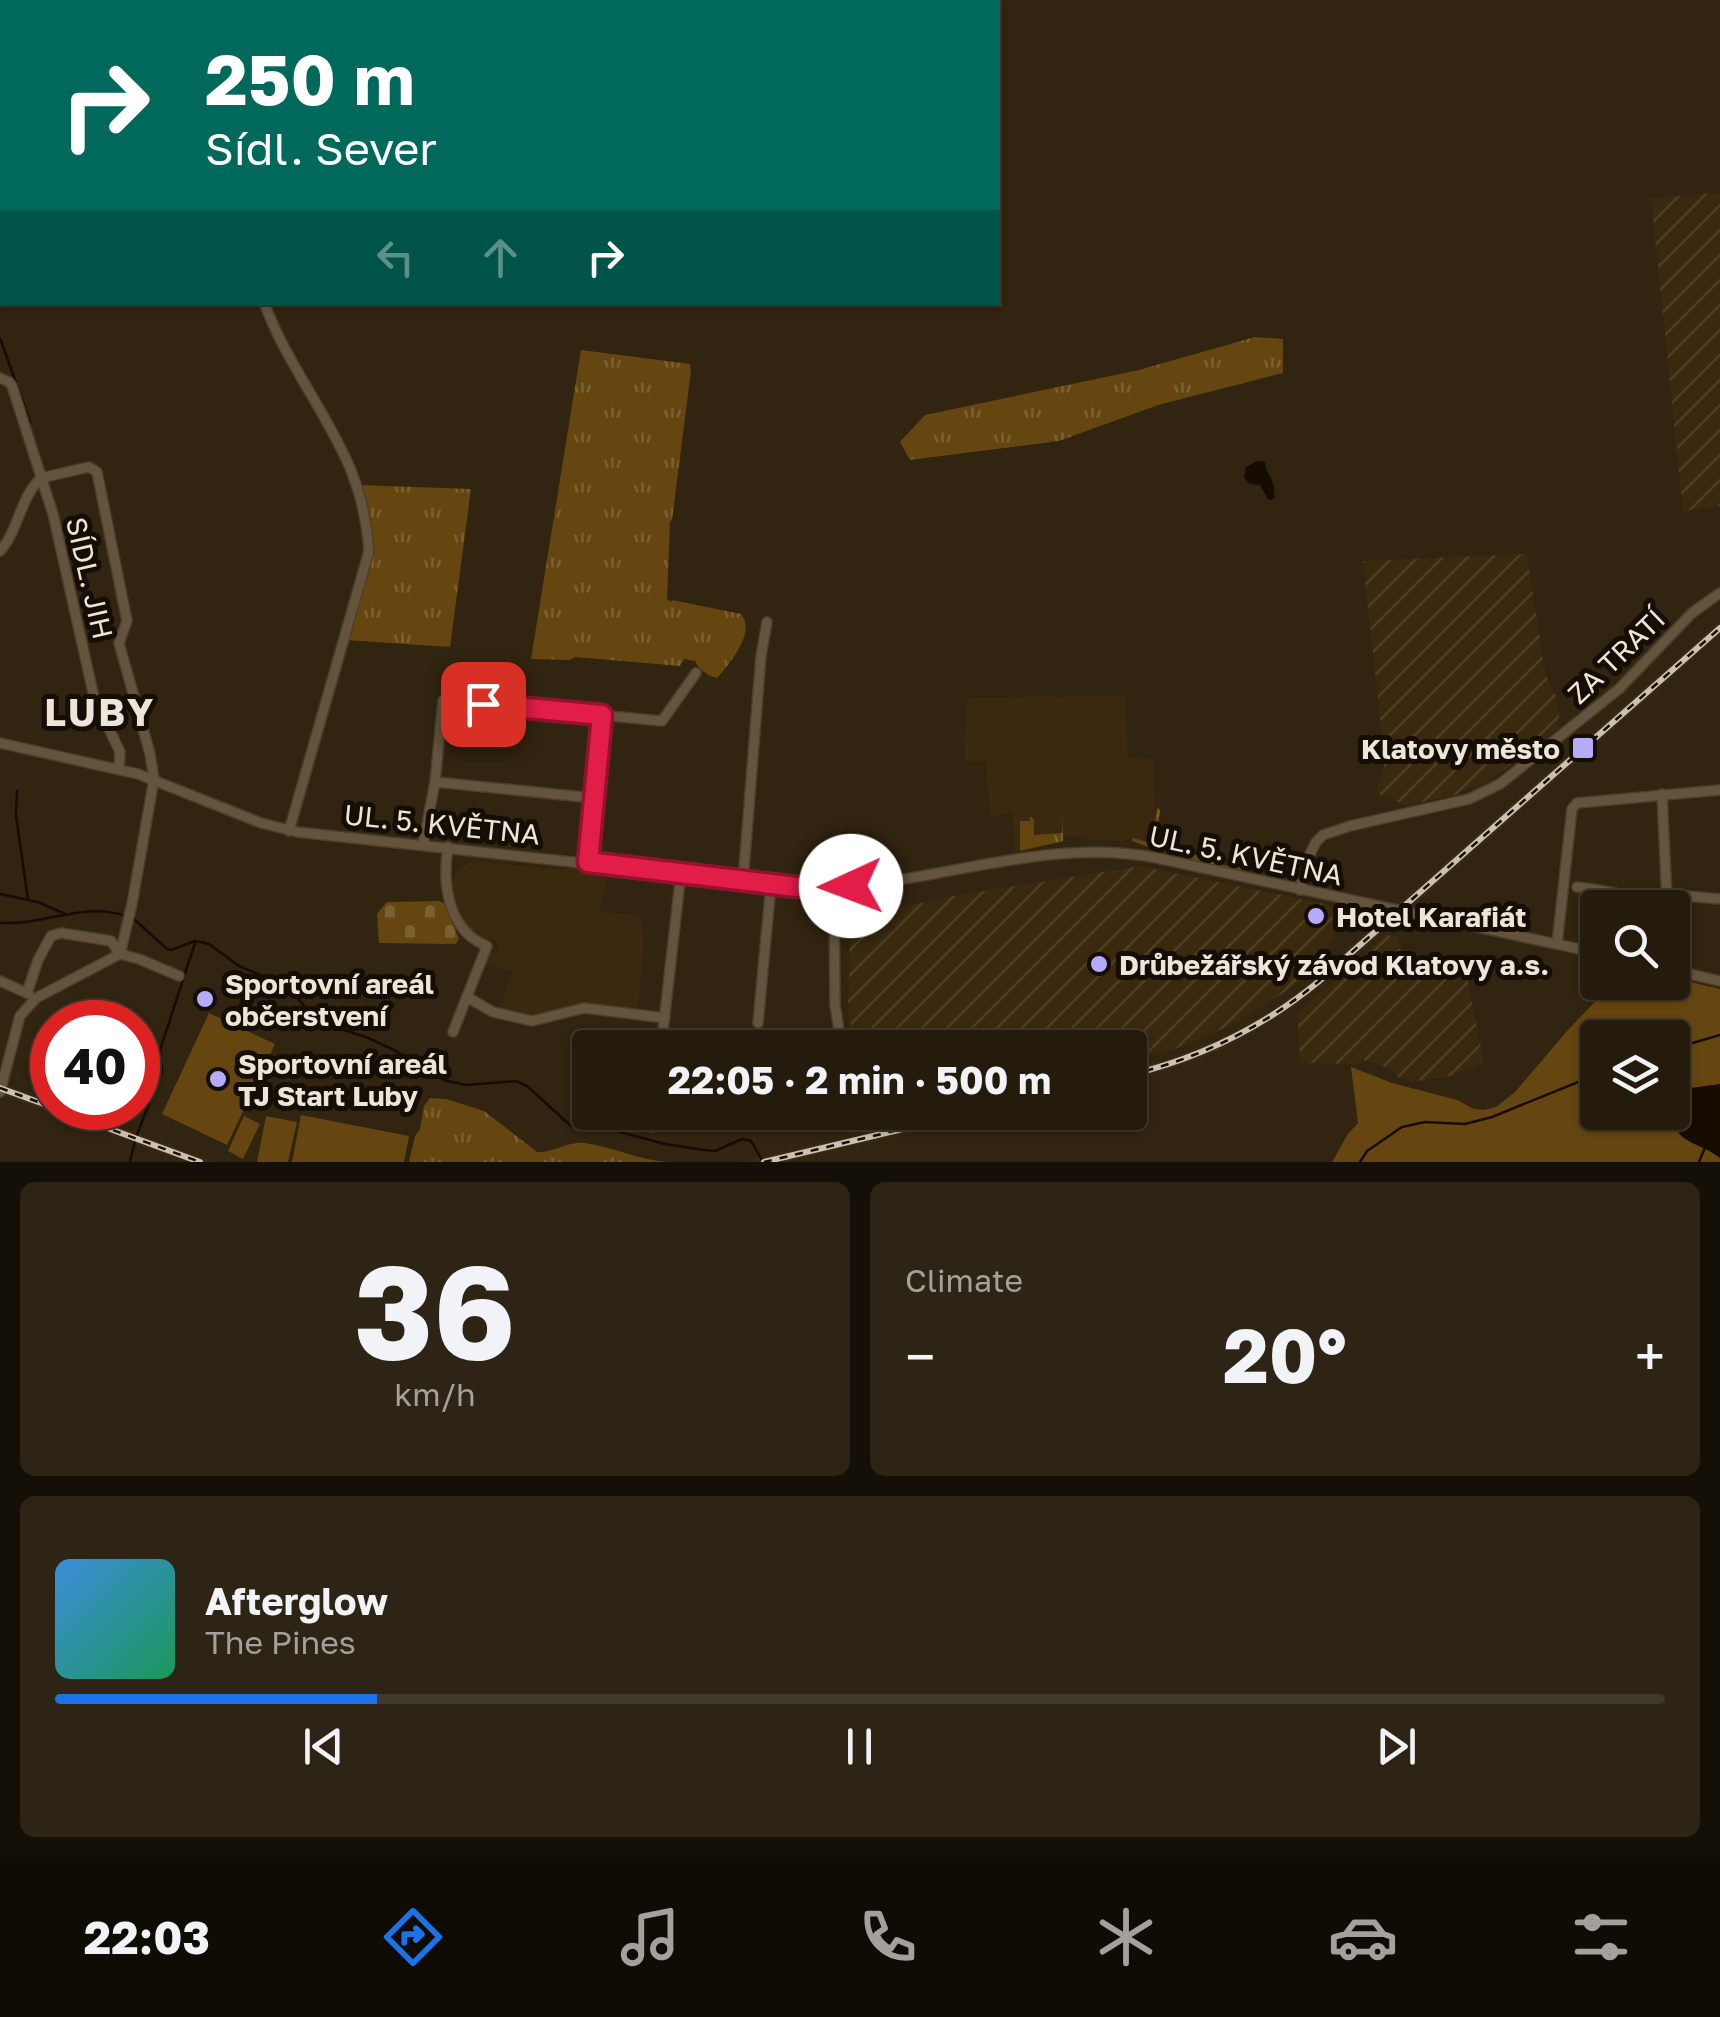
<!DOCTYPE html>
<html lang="en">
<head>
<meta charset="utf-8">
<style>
  body { margin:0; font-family:"Golos Text",sans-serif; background:#2d2415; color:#f1f3f6; height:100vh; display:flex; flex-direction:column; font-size:38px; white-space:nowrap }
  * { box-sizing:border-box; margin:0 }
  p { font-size:32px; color:#a3a19d }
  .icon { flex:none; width:55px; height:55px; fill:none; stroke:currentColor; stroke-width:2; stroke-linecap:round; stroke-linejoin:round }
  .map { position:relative; height:1162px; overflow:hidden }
  .details { display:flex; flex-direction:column; gap:20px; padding:20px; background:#140f07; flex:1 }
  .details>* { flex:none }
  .guide { position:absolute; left:0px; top:0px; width:1000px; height:305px; box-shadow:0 2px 8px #0004,0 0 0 2px #42392d; background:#00695c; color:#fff; overflow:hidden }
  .controls { position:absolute; left:1580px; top:890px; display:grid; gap:20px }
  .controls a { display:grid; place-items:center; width:110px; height:110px; border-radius:10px; background:#251b0c; box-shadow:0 2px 8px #0004,0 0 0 2px #42392d; font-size:50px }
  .speed { position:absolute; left:30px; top:1000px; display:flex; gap:20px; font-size:50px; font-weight:700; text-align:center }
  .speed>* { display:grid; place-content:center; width:130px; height:130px; border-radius:50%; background:#251b0c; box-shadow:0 2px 8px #0004,0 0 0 2px #42392d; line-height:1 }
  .speed .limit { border:15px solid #d22; background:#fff; color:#111 }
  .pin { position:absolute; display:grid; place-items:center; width:85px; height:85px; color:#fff; margin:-42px; border-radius:20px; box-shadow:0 5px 15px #0006 }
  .me { position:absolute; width:110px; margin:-55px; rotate:268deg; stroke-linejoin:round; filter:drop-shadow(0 0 8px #0008) }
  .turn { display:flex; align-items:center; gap:35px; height:210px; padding:0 40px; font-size:45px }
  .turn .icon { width:130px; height:130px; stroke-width:2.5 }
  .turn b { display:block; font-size:70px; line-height:85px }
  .lanes { display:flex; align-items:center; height:95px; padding:0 40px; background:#0003; justify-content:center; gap:50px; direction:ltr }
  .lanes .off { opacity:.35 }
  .big { font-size:75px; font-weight:700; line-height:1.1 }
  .details .card { flex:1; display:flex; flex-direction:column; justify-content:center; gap:15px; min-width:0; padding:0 35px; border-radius:15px; background:#2d2415 }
  .details .dial { align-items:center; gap:0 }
  .dial b { font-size:130px; line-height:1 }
  .song { display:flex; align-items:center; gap:30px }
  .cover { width:120px; height:120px; border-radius:15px; background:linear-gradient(135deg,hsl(210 70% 55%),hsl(150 70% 35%)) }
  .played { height:10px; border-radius:5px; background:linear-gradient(90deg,#1a73e8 20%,#42392d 20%) }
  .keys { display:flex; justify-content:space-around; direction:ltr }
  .heat { display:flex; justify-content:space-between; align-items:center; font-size:55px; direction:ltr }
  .details .tiles { flex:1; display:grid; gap:20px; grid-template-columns:1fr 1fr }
  .card:last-child { grid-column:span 2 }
  .trip { position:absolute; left:572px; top:1030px; width:575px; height:100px; border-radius:10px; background:#251b0c; box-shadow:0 2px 8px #0004,0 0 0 2px #42392d; font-weight:700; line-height:100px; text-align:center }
  .tabs { display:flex; height:160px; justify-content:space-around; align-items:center; background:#0f0b05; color:#a3a19d }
  .tabs .icon { width:70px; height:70px }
  .tabs .selected { color:#1a73e8 }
  .tabs b { font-size:45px; color:#f1f3f6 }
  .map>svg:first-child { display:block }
  .built { fill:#3a290e }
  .industrial { fill:url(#industrial-furrows) }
  .grass { fill:url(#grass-tufts) }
  .cemetery { fill:url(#cemetery-stones) }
  .park { fill:#654610; fill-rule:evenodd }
  .water { fill:#170c00 }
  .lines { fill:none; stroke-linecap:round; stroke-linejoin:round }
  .stream { stroke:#170c00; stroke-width:2.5 }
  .minor-casing { stroke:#4b3f2c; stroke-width:12 }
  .minor { stroke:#65543d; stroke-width:9 }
  .rail-casing { stroke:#cac1b3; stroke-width:6 }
  .rail { stroke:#140e06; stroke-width:2.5; stroke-dasharray:8; stroke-linecap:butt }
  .route-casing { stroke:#92132f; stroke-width:25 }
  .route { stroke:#e11d48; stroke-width:18 }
  .poi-dot { fill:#b4acf9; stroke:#140e06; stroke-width:4 }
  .labels { text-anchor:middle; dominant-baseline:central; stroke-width:10; stroke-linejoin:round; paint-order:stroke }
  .street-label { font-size:28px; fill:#eee5d9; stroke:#140e06 }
  .poi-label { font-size:28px; font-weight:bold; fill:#eee5d9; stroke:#140e06; text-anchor:start }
  .district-label { font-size:38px; font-weight:bold; letter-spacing:2.5px; fill:#eee5d9; stroke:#140e06 }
</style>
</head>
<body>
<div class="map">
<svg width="1720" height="1162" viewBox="0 0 1720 1162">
  <defs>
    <pattern id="industrial-furrows" width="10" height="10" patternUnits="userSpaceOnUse" patternTransform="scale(2.5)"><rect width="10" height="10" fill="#3a290e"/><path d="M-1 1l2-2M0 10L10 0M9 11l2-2" fill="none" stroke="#4d3e25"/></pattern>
    <pattern id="grass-tufts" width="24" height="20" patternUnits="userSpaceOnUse" patternTransform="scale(2.5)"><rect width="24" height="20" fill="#654610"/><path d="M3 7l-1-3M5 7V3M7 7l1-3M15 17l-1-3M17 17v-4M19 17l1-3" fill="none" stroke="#7b6132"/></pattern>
    <pattern id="cemetery-stones" width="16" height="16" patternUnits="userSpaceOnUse" patternTransform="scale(2.5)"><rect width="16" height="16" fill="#654610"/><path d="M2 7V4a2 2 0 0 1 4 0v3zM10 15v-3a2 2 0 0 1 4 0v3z" fill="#7b6132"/></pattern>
  </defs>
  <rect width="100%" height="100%" fill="#312410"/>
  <!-- built -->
  <g class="built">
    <path d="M 1720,621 L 1720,635 L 1322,986 L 1289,1011 L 1224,1049 L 1191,1062 L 1130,1081 L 1130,1070 L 1169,1059 L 1220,1039 L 1269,1012 L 1300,990 Z"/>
    <path d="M 1126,695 L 1128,758 L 1154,759 L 1155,820 L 1150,848 L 1130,839 L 1126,839 L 1125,841 L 1088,840 L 1085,836 L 1065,836 L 1064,840 L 1058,844 L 1015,851 L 1012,813 L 990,816 L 986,761 L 964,761 L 967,698 Z"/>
    <path d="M 482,862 L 560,870 L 571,867 L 608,873 L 600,912 L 640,915 L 644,942 L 638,1012 L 580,1005 L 532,1017 L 498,1009 L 512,972 L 483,963 L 486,953 L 498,951 L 498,941 L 478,937 L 470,930 L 463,919 L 451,887 L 454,877 L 462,867 L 471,863 Z"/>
    <path d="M 0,1083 L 52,1102 L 52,1108 L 68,1108 L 216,1162 L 185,1162 L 139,1145 L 0,1094 Z"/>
    <path d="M 951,1113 L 996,1113 L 787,1162 L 741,1162 Z"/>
  </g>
  <!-- industrial -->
  <g class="industrial">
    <path d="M 1720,192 L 1720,506 L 1683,511 L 1651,199 Z"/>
    <path d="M 1527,554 L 1545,673 L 1557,699 L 1560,727 L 1501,772 L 1478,786 L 1461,790 L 1456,795 L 1406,805 L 1376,793 L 1385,763 L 1363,561 Z"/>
    <path d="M 1140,866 L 1354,910 L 1299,983 L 1231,1025 L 1190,1044 L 1130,1062 L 1130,1048 L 855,1047 L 848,1012 L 850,918 L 958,895 Z"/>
    <path d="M 1386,935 L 1398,936 L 1403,962 L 1466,972 L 1484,1063 L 1450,1076 L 1409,1082 L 1408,1079 L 1399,1078 L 1392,1069 L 1362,1060 L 1360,1064 L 1300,1063 L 1297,1013 Z"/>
  </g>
  <!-- grass -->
  <g class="grass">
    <path d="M 1255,337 L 1283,339 L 1283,373 L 1158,405 L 1059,441 L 910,460 L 900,442 L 925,415 L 1139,370 Z"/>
    <path d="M 581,350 L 690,364 L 691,371 L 672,520 L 670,522 L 667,599 L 671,602 L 672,600 L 741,614 C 756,632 731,662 717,678 C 708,676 698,669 695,661 L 684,659 L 680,666 L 575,657 L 570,660 L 531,659 Z"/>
    <path d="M 358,485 L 471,489 L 450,647 L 346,640 L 368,567 Z"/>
    <path d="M 1157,808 L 1160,809 L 1158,828 L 1164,834 L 1167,849 L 1196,855 L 1218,853 L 1217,864 L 1242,868 L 1244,862 L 1246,871 C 1207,864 1169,855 1132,841 L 1132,838 L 1151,843 Z"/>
    <path d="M 1030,816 L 1034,820 L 1034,835 L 1062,833 L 1063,816 L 1063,841 L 1020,851 L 1020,821 L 1030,821 Z"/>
    <path d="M 430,1098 L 446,1099 L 484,1111 L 537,1152 C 554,1153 567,1141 585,1143 C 613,1147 639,1160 667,1162 L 409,1162 L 415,1136 L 420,1129 L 424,1106 Z"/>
  </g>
  <!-- cemetery -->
  <path class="cemetery" d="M 439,901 L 444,903 L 459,939 L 456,944 L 379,943 L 377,914 L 387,902 Z"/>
  <!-- park -->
  <g class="park">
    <path d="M 1673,978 L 1720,989 L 1720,1162 L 1332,1162 L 1348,1134 L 1358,1123 L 1351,1067 L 1392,1083 L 1457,1100 L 1474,1109 L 1484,1110 L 1496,1107 L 1515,1092 L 1567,1031 L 1613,983 L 1672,982 ZM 1598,1038 L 1672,1038 L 1672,1112 L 1598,1112 Z"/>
    <path d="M 209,1013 L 275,1044 L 227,1145 L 162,1114 Z"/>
    <path d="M 301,1115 L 409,1136 L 404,1162 L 292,1162 Z"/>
    <path d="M 244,1116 L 260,1124 L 243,1159 L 228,1151 Z"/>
    <path d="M 266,1116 L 297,1122 L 288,1162 L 257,1162 Z"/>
  </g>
  <!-- water -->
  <g class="water">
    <path d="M 1257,461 L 1265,462 C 1266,476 1276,478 1274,498 L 1271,500 L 1268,499 L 1260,485 L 1250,484 L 1244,478 L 1246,467 Z"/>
    <path d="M 1720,1084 L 1720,1158 C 1697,1140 1678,1147 1670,1113 L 1672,1112 L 1673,1094 L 1676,1090 Z"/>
  </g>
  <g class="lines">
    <!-- stream -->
    <g class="stream">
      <path d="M 0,338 L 30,422"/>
      <path d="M 17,791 L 16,815 L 28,900"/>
      <path d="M 0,894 L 38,902 L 65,914"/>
      <path d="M 134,919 L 167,949 L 171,950 L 195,941 L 209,944 L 239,966 L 279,983 L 294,994 L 316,1020 L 325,1024 L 366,1037 L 396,1051 L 444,1080 L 466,1085 L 516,1081 L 527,1086 L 571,1126 L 605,1128 L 665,1144 L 704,1150 L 715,1151 L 742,1139 L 751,1141 L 763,1162"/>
      <path d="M 0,923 C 11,923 22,923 32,921 C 64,916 94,905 126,916"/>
      <path d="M 1672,1049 L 1720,1035"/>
      <path d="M 130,1162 L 136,1137 L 162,1071 L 160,1050 L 195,943"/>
      <path d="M 1360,1162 L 1367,1151 L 1402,1127 L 1425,1122 L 1465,1124 L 1492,1117 L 1598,1074"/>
      <path d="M 1699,1162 L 1706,1145"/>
    </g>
    <!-- minor casing -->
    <g class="minor-casing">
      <g id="minor">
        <path d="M 247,2 L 249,0"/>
        <path d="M 264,302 C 285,361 326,411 350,468 C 361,495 367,522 369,551 L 289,831"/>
        <path d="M 0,378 L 9,382 L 12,386 L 53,514 L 94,697 L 120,752 L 119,769"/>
        <path d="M 41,478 L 89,467 L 97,472 L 127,621 L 119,643 L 150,754 L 154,779 L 132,904 L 120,954"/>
        <path d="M 0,551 C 19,530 20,497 41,478"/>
        <path d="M 0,743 L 138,774 L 261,823 L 297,832 L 811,888 C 927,888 1041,835 1157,858 L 1598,953"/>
        <path d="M 435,782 L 594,798"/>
        <path d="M 1662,794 L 1667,901 L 1684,900 L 1687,896 L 1720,899"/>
        <path d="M 423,845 L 435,782 L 443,700 L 662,721 L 696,673"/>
        <path d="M 448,847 C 442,884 448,931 487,946 L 453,1032"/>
        <path d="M 588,862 L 602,715"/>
        <path d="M 743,881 L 761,656 L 767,622"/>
        <path d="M 834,887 L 835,1005 L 842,1048"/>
        <path d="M 1577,887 C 1607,890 1636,899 1667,901"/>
        <path d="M 1300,890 L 1307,860 L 1316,842 L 1323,835 L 1350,826 L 1469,799 L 1500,784 L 1619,689 L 1692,613 L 1720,593"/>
        <path d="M 1557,944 L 1572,809 L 1577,803 L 1720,790"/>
        <path d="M 1672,970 L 1720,981"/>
        <path d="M 0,981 L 29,994"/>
        <path d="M 27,993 L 38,960 L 51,936 L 61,933 L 111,941 L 120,954"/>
        <path d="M 467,997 L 493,1012 L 532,1021 L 584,1008 L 665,1018"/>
        <path d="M 758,1023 L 771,885"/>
        <path d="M 661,1048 L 681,873"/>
        <path d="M 0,1092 L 20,1016 L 36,998 L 120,954 L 139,959 L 179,976"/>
        <path d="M 651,1127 L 653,1112"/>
      </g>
    </g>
    <!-- minor -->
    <use href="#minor" class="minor"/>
    <!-- rail casing -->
    <g class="rail-casing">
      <g id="rail">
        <path d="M 1130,1075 C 1200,1058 1262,1028 1318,982 L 1720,628"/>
        <path d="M 0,1088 L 52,1107"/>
        <path d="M 53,1108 L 200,1162"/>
        <path d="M 764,1162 L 974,1112"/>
      </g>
    </g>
    <!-- rail -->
    <use href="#rail" class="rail"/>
  </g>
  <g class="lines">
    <!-- route casing -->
    <g class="route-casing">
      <path id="route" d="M 483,704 L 602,715 L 588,862 L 797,887 L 851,886"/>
    </g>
    <!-- route -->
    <use href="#route" class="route"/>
  </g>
  <!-- markers -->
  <g class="poi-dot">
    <rect x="1571" y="736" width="24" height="24" rx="5"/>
    <circle cx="1316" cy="916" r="10"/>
    <circle cx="1099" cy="964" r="10"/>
    <circle cx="205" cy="999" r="10"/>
    <circle cx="218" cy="1079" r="10"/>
  </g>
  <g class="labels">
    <!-- street labels -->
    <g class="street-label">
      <text transform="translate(90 578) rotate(77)">SÍDL. JIH</text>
      <text transform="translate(1616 656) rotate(-44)">ZA TRATÍ</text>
      <text transform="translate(442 824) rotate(6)">UL. 5. KVĚTNA</text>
      <text transform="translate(1246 855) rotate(12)">UL. 5. KVĚTNA</text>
    </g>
    <!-- poi labels -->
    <g class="poi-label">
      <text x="1560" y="748" text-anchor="end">Klatovy město</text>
      <text x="1336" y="916">Hotel Karafiát</text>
      <text x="1119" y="964">Drůbežářský závod Klatovy a.s.</text>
      <text x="225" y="983">Sportovní areál<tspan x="225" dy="32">občerstvení</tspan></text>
      <text x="238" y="1063">Sportovní areál<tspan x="238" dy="32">TJ Start Luby</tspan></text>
    </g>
    <!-- district labels -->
    <g class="district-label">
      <text x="100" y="711">LUBY</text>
    </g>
  </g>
</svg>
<div class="controls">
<a><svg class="icon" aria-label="search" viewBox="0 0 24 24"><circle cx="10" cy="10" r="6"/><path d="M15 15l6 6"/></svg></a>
<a><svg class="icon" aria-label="layers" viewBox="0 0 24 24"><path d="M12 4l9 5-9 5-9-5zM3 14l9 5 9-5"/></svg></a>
</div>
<div class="speed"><div class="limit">40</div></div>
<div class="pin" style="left:483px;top:704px;background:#d93025"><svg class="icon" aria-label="arrive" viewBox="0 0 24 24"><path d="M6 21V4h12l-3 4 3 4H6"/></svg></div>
<svg class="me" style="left:851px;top:886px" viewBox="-20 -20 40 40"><circle r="19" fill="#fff"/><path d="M0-13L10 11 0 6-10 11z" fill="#e11d48"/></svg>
<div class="trip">22:05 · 2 min · 500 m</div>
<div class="guide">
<div class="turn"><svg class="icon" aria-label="right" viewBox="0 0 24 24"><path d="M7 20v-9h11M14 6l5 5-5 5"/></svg><div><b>250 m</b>Sídl. Sever</div></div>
<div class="lanes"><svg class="icon off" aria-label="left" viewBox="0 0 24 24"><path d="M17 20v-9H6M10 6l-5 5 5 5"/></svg><svg class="icon off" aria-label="ahead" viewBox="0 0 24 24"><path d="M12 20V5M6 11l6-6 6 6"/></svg><svg class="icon" aria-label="right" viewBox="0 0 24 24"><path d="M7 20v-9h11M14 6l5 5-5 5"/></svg></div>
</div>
</div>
<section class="details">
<div class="tiles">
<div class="card dial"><b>36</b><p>km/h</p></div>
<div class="card"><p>Climate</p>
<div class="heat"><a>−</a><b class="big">20°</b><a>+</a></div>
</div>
<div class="card">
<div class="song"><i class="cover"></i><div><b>Afterglow</b><p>The Pines</p></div></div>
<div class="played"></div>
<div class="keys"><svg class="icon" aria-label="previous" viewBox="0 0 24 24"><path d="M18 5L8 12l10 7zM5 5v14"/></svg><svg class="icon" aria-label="pause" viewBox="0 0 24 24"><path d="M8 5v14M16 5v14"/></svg><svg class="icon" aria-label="next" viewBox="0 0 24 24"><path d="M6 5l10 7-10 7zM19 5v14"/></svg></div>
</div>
</div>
</section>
<nav class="tabs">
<b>22:03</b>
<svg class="icon selected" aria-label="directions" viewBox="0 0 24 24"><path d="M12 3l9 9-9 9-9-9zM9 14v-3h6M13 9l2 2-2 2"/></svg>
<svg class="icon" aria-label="music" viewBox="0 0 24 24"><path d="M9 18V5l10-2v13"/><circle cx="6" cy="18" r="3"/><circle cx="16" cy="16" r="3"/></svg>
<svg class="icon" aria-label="phone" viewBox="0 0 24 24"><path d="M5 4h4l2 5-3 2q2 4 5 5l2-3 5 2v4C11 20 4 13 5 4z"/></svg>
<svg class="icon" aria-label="climate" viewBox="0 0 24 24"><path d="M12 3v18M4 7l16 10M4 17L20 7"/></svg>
<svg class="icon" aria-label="car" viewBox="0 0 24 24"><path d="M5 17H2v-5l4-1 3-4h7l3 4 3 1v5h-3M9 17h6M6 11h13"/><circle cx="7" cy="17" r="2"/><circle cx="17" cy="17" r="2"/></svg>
<svg class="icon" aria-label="filters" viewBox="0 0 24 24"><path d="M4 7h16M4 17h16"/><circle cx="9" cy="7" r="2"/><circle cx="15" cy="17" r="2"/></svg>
</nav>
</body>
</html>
